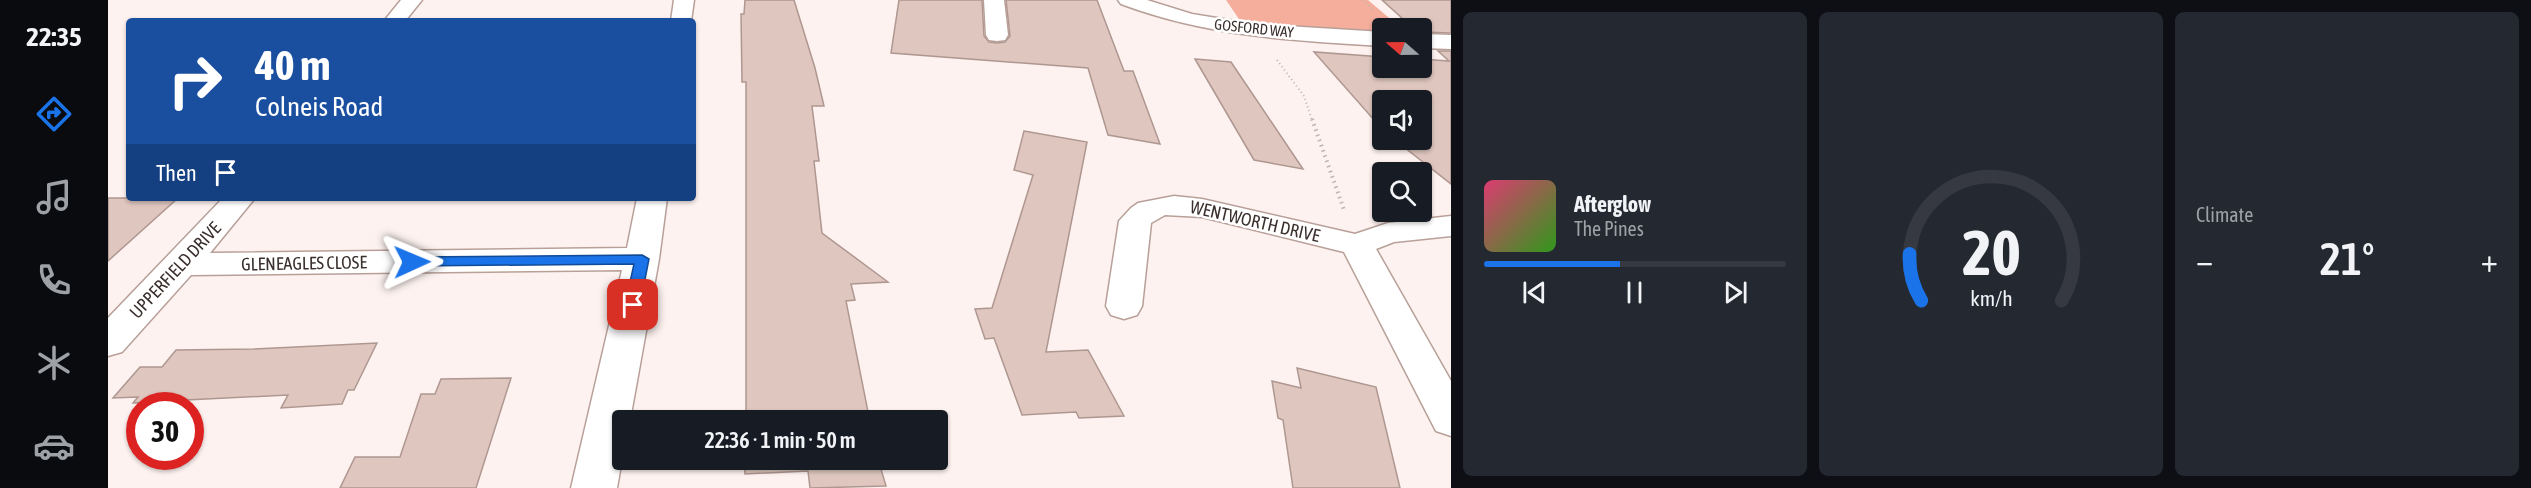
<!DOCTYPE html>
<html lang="en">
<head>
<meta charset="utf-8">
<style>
  body { margin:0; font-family:"Asap Condensed",sans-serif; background:#242831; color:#f1f3f6; height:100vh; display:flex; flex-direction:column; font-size:22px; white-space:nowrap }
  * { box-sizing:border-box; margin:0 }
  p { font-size:20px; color:#9ea1a6 }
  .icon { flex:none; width:33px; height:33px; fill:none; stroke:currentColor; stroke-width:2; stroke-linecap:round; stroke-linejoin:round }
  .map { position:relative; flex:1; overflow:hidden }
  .panel { display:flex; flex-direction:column; gap:12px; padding:12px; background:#0d0f14; width:1080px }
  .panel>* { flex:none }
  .hud { position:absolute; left:18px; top:18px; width:570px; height:183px; border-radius:6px; box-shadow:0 2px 4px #0004; background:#1a4fa0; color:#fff; overflow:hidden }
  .needle { width:39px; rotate:290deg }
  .buttons { position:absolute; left:1264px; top:18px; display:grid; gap:12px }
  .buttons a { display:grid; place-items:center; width:60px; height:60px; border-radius:6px; background:#171b24; box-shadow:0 2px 4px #0004; font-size:30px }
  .speed { position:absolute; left:18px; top:392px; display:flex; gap:12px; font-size:30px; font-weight:700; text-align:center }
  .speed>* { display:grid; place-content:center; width:78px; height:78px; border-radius:50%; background:#171b24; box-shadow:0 2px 4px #0004; line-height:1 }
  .speed .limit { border:9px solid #d22; background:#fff; color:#111 }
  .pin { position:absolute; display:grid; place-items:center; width:51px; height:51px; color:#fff; margin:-26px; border-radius:12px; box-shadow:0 3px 9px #0006 }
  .me { position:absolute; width:66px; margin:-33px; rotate:89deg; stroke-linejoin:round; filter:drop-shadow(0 0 4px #0008) }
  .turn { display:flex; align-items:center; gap:21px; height:126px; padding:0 30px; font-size:27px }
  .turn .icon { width:78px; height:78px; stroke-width:2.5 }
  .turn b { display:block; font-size:42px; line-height:51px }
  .then { display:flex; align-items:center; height:57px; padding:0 30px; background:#0003; gap:12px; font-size:22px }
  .big { font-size:45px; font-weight:600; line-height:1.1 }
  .panel .tile { flex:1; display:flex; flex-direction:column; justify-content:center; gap:9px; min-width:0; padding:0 21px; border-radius:9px; background:#242831 }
  .panel .dial { align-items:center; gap:0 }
  .dial svg { height:156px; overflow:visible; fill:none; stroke:#363941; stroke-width:7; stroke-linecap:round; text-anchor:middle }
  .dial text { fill:#f1f3f6; stroke:none }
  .song { display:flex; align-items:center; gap:18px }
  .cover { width:72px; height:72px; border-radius:9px; background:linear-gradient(135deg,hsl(340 70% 55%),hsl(110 70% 35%)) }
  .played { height:6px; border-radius:3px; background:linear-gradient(90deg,#1a73e8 45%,#363941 45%) }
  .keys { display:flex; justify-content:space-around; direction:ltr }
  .heat { display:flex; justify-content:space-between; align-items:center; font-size:33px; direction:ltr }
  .panel .tiles { flex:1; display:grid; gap:12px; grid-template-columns:repeat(3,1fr) }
  .trip { position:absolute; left:504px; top:410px; width:336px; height:60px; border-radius:6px; background:#171b24; box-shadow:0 2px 4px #0004; font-weight:600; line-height:60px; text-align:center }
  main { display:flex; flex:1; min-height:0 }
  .dock { display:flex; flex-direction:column; width:108px; justify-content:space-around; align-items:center; background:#090b0e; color:#9ea1a6 }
  .dock .icon { width:42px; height:42px }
  .dock .selected { color:#1a73e8 }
  .dock b { font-size:27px; color:#f1f3f6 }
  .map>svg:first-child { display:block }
  .green { fill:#f5ae9c }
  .building { fill:#dfc6bf; stroke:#af9791; stroke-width:1.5 }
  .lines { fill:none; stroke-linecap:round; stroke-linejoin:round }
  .street-casing { stroke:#b8a099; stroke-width:3 }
  .path-far1 { stroke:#bfb4b1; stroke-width:2; stroke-dasharray:1 3; stroke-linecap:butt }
  .path { stroke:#bfb4b1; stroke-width:4; stroke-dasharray:1.5 4; stroke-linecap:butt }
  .street { fill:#fff; fill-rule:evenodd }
  .route { fill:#1a73e8; stroke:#114b97; stroke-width:1.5 }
  .labels { text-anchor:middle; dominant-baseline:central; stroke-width:5; stroke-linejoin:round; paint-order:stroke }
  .far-street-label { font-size:15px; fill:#3a302d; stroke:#fff }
  .street-label { font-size:18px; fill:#3a302d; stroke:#fff }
</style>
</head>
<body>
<main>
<nav class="dock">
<b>22:35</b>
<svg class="icon selected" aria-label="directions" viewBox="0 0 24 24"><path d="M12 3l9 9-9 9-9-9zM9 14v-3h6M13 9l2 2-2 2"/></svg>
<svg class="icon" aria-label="music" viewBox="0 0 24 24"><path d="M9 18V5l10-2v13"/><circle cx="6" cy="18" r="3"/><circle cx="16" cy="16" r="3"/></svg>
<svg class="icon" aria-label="phone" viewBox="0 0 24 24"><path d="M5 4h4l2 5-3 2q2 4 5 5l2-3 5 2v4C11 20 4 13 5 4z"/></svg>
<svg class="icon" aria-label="climate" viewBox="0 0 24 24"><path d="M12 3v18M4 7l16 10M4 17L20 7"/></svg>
<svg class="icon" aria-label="car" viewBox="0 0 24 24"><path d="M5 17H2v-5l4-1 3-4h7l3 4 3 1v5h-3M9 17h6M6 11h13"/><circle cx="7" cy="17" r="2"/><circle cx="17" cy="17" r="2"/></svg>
</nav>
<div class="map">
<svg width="1343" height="488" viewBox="0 0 1343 488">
  <rect width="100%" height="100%" fill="#fdf2ef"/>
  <!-- green -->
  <path class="green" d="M 1118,0 L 1260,0 L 1293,28 L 1275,28 L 1275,34 L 1135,25 Z"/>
  <!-- building -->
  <g class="building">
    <path d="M 637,0 L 686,0 L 707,68 L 716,106 L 704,106 L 711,161 L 706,161 L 714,233 L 780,282 L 743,284 L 747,300 L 738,301 L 761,417 L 764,420 L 634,420 L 638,420 L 638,82 L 634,82 L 633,14 L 636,14 Z"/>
    <path d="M 791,0 L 874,0 L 876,36 L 881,42 L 889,43 L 897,42 L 902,36 L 898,0 L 989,0 L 1016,71 L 1025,71 L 1052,144 L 1000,135 L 980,68 L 783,53 Z"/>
    <path d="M 1274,0 L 1343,0 L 1343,33 L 1314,32 L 1314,28 L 1305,28 Z"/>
    <path d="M 1330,51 L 1343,51 L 1343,184 L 1287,140 L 1314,140 L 1314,100 L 1275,100 L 1275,130 L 1206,52 L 1275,57 L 1275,68 L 1314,68 L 1314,59 L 1341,61 Z"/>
    <path d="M 1087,59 L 1123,62 L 1195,169 L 1146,160 Z"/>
    <path d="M 916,131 L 979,142 L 938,352 L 980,350 L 1016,416 L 971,418 L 968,412 L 914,415 L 886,338 L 877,339 L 867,309 L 884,308 L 925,175 L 906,170 Z"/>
    <path d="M 0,198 L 70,198 L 0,261 Z"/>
    <path d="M 269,343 L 246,390 L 240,390 L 234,404 L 173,408 L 180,395 L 78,400 L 76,402 L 25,403 L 30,397 L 5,398 L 32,367 L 54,367 L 68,350 L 146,349 Z"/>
    <path d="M 1189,368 L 1268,387 L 1292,488 L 1185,488 L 1175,420 L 1170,418 L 1164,381 L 1193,388 Z"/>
    <path d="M 403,378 L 368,488 L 232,488 L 247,457 L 292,457 L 313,394 L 327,394 L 333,379 Z"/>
    <path d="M 636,459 L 770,459 L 778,486 L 702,488 L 700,471 L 637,474 Z"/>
  </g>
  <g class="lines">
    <!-- street casing -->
    <g class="street-casing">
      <g id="street">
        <path d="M 293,0 L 314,0 L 297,21 L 276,21 Z"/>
        <path d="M 566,0 L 586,0 L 583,21 L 563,21 Z"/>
        <path d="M 876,0 L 896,0 L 900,35 L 897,40 L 889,41 L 881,40 L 878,35 Z"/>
        <path d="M 1010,0 L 1039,0 L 1084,14 L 1146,24 L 1275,32 L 1275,46 C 1185,41 1098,36 1013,4 Z"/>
        <path d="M 1314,34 L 1343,35 L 1343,49 L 1314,48 Z"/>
        <path d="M 1066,196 L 1094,199 L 1247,234 L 1280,223 L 1343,216 L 1343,236 L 1286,242 L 1268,249 L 1343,381 L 1343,436 L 1328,431 L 1236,252 L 1094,217 L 1057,215 L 1043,223 L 1034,306 L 1029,315 L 1016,319 L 1003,315 L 998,306 L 1011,221 L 1023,208 L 1030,203 Z"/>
        <path d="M 115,198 L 147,198 L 102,253 L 519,248 L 529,198 L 559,198 L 551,259 L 522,420 L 514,420 L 514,459 L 509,488 L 463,488 L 514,270 L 83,275 L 14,352 L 0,356 L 0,318 Z"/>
      </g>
    </g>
    <!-- path-far1 -->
    <g class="path-far1">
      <path d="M 1255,0 L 1265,9"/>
      <path d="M 1169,60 L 1196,96 L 1204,120"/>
    </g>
    <!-- path -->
    <path class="path" d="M 1204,119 L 1236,210"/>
    <!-- street -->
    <use href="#street" class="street"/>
  </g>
  <!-- route -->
  <path class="route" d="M 534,255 L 541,259 L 532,305 L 525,310 L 517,305 L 526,264 L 304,266 L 297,262 L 304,257 Z"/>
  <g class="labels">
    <!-- far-street labels -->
    <g class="far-street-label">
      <text transform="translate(1146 28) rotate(6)">GOSFORD WAY</text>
    </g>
    <!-- street labels -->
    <g class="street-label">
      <text transform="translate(1147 221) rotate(13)">WENTWORTH DRIVE</text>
      <text transform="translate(196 263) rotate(-1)">GLENEAGLES CLOSE</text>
      <text transform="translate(67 270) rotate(-47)">UPPERFIELD DRIVE</text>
    </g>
  </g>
</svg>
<div class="buttons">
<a><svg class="needle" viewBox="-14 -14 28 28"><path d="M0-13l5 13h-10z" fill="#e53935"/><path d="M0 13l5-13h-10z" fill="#9ea1a6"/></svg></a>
<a><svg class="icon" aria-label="sound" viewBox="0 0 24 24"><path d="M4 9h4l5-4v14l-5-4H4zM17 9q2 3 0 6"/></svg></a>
<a><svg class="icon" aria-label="search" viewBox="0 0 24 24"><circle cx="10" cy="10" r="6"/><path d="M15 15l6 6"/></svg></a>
</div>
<div class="speed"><div class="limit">30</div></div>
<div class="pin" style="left:525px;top:305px;background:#d93025"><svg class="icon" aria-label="arrive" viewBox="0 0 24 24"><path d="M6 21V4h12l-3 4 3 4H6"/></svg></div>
<svg class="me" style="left:304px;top:262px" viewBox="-20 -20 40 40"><path d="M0-17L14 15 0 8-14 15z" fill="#1a73e8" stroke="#fff" stroke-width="4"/></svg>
<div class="trip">22:36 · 1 min · 50 m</div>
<div class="hud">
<div class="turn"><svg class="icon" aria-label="right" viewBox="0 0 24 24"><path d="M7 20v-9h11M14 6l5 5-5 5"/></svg><div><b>40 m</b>Colneis Road</div></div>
<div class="then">Then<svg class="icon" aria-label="arrive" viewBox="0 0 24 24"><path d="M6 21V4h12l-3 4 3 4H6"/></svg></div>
</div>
</div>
<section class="panel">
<div class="tiles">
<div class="tile">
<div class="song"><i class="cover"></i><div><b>Afterglow</b><p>The Pines</p></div></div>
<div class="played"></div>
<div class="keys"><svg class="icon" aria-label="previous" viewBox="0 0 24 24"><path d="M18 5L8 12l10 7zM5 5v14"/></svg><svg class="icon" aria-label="pause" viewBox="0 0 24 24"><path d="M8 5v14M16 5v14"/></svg><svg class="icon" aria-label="next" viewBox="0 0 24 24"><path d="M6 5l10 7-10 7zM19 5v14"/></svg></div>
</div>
<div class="tile dial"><svg viewBox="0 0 100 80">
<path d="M14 69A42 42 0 1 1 86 69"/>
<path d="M14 69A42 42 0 0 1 8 45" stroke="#1a73e8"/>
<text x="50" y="56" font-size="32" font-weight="700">20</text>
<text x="50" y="72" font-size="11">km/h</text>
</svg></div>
<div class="tile"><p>Climate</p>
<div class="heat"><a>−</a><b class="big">21°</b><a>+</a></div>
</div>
</div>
</section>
</main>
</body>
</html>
